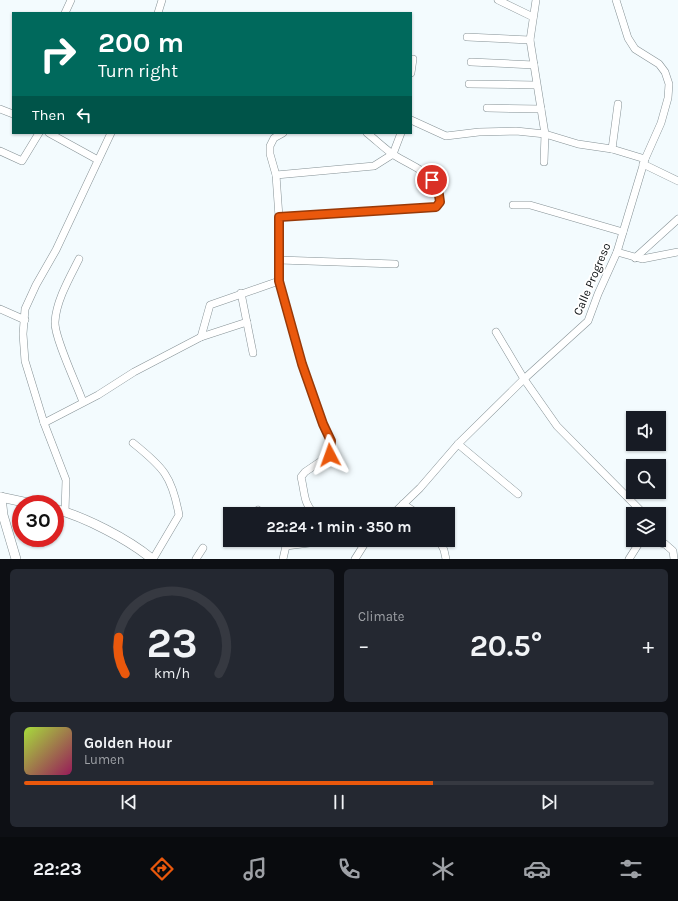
<!DOCTYPE html>
<html lang="en">
<head>
<meta charset="utf-8">
<style>
  body { margin:0; font-family:Karla,sans-serif; background:#242831; color:#f1f3f6; height:100vh; display:flex; flex-direction:column; font-size:15px; white-space:nowrap }
  * { box-sizing:border-box; margin:0 }
  p { font-size:13px; color:#9ea1a6 }
  .icon { flex:none; width:22px; height:22px; fill:none; stroke:currentColor; stroke-width:2; stroke-linecap:round; stroke-linejoin:round }
  .map { position:relative; height:559px; overflow:hidden }
  .panel { display:flex; flex-direction:column; gap:10px; padding:10px; background:#0d0f14; flex:1 }
  .panel>* { flex:none }
  .hud { position:absolute; left:12px; top:12px; width:400px; height:122px; border-radius:0px; box-shadow:0 1px 3px #0004; background:#00695c; color:#fff; overflow:hidden }
  .fabs { position:absolute; left:626px; top:411px; display:grid; gap:8px }
  .fabs a { display:grid; place-items:center; width:40px; height:40px; border-radius:0px; background:#171b24; box-shadow:0 1px 3px #0004; font-size:20px }
  .speed { position:absolute; left:12px; top:495px; display:flex; gap:8px; font-size:20px; font-weight:700; text-align:center }
  .speed>* { display:grid; place-content:center; width:52px; height:52px; border-radius:50%; background:#171b24; box-shadow:0 1px 3px #0004; line-height:1 }
  .speed .limit { border:6px solid #d22; background:#fff; color:#111 }
  .pin { position:absolute; display:grid; place-items:center; width:34px; height:34px; color:#fff; margin:-17px; border:2px solid #fff; border-radius:50%; box-shadow:0 1px 4px #0007 }
  .me { position:absolute; width:44px; margin:-22px; rotate:356deg; stroke-linejoin:round; filter:drop-shadow(0 0 3px #0008) }
  .turn { display:flex; align-items:center; gap:14px; height:84px; padding:0 20px; font-size:18px }
  .turn .icon { width:52px; height:52px; stroke-width:2.5 }
  .turn b { display:block; font-size:28px; line-height:34px }
  .then { display:flex; align-items:center; height:38px; padding:0 20px; background:#0003; gap:8px; font-size:15px }
  .big { font-size:30px; font-weight:700; line-height:1.1 }
  .panel .widget { flex:1; display:flex; flex-direction:column; justify-content:center; gap:6px; min-width:0; padding:0 14px; border-radius:6px; background:#242831 }
  .panel .dial { align-items:center; gap:0 }
  .dial svg { height:104px; overflow:visible; fill:none; stroke:#363941; stroke-width:7; stroke-linecap:round; text-anchor:middle }
  .dial text { fill:#f1f3f6; stroke:none }
  .song { display:flex; align-items:center; gap:12px }
  .cover { width:48px; height:48px; border-radius:6px; background:linear-gradient(135deg,hsl(80 70% 55%),hsl(330 70% 35%)) }
  .played { height:4px; border-radius:2px; background:linear-gradient(90deg,#ea580c 65%,#363941 65%) }
  .keys { display:flex; justify-content:space-around; direction:ltr }
  .heat { display:flex; justify-content:space-between; align-items:center; font-size:22px; direction:ltr }
  .panel .tiles { flex:1; display:grid; gap:10px; grid-template-columns:1fr 1fr }
  .widget:last-child { grid-column:span 2 }
  .trip { position:absolute; left:223px; top:507px; width:232px; height:40px; border-radius:0px; background:#171b24; box-shadow:0 1px 3px #0004; font-weight:700; line-height:40px; text-align:center }
  .dock { display:flex; height:64px; justify-content:space-around; align-items:center; background:#090b0e; color:#9ea1a6 }
  .dock .icon { width:28px; height:28px }
  .dock .active { color:#ea580c }
  .dock b { font-size:18px; color:#f1f3f6 }
  .map>svg:first-child { display:block }
  .lines { fill:none; stroke-linecap:round; stroke-linejoin:round }
  .street-casing { stroke:#859195; stroke-width:8 }
  .secondary-casing { stroke:#859195; stroke-width:10 }
  .street { stroke:#fff; stroke-width:7 }
  .secondary { stroke:#fff; stroke-width:9 }
  .route-casing { stroke:#983908; stroke-width:10 }
  .route { stroke:#ea580c; stroke-width:7 }
  .labels { text-anchor:middle; dominant-baseline:central; stroke-width:4; stroke-linejoin:round; paint-order:stroke }
  .street-label { font-size:12px; fill:#0f1315; stroke:#fff }
</style>
</head>
<body>
<div class="map">
<svg width="678" height="559" viewBox="0 0 678 559">
  <rect width="100%" height="100%" fill="#f3fbfe"/>
  <g class="lines">
    <!-- street casing -->
    <g class="street-casing">
      <g id="street">
        <path d="M 498,0 L 533,17"/>
        <path d="M 536,0 L 530,40 L 545,134 L 544,162"/>
        <path d="M 65,13 L 71,0"/>
        <path d="M 158,13 L 162,0"/>
        <path d="M 467,37 L 530,40"/>
        <path d="M 471,62 L 534,65"/>
        <path d="M 411,73 L 413,59"/>
        <path d="M 469,84 L 536,85"/>
        <path d="M 487,108 L 541,109"/>
        <path d="M 0,109 L 13,114"/>
        <path d="M 411,120 L 446,136 L 479,132 L 516,131 L 545,134 L 578,144 L 612,149 L 645,159"/>
        <path d="M 49,133 L 98,160"/>
        <path d="M 283,133 L 274,138 L 270,146 L 270,154 L 276,175 L 279,217 L 279,281 L 302,364 L 323,424 L 331,441 L 330,455 L 305,472 L 301,477 C 305,492 303,504 315,514"/>
        <path d="M 612,149 L 618,104"/>
        <path d="M 0,151 L 22,161 L 39,133"/>
        <path d="M 643,164 L 678,181"/>
        <path d="M 276,175 L 374,166 L 393,154 L 401,133"/>
        <path d="M 513,205 L 530,205 L 623,232"/>
        <path d="M 279,217 L 436,207 L 440,202 C 435,171 418,170 394,155 C 385,149 376,140 367,133"/>
        <path d="M 617,252 L 642,259 L 678,252"/>
        <path d="M 635,258 L 678,219"/>
        <path d="M 79,259 C 70,277 56,301 55,322 C 54,337 77,385 83,402"/>
        <path d="M 279,260 L 395,264"/>
        <path d="M 241,293 L 253,353"/>
        <path d="M 0,309 L 25,320"/>
        <path d="M 496,332 L 524,379 L 557,426 L 644,514"/>
        <path d="M 201,337 L 247,322"/>
        <path d="M 44,423 L 98,395 L 134,372 L 201,337 L 210,305 L 279,281"/>
        <path d="M 133,443 C 163,467 172,476 179,515 L 153,559"/>
        <path d="M 458,444 L 518,494"/>
        <path d="M 403,504 L 418,514"/>
        <path d="M 258,510 L 261,514"/>
        <path d="M 65,512 L 66,480 L 44,423 L 25,361 L 23,334 L 25,309 L 36,285 L 56,250 L 111,133"/>
        <path d="M 393,514 L 420,488 L 458,444 L 524,379 L 588,321 L 598,294 L 617,252 L 645,159 L 661,123 L 668,98 L 669,84 L 665,72 L 659,64 L 635,49 L 628,38 L 616,0"/>
        <path d="M 281,540 L 286,546"/>
        <path d="M 439,540 L 444,550 L 446,559"/>
        <path d="M 648,540 L 665,544 L 673,551 L 674,559"/>
        <path d="M 196,559 L 203,548"/>
        <path d="M 283,559 L 286,546 L 333,540"/>
        <path d="M 355,559 L 367,540"/>
        <path d="M 629,559 L 641,540"/>
      </g>
    </g>
    <!-- secondary casing -->
    <g class="secondary-casing">
      <g id="secondary">
        <path d="M 0,497 L 33,504"/>
        <path d="M 1,497 L 3,515 L 16,559"/>
        <path d="M 55,509 C 85,517 128,539 152,559"/>
      </g>
    </g>
    <!-- street -->
    <use href="#street" class="street"/>
    <!-- secondary -->
    <use href="#secondary" class="secondary"/>
  </g>
  <g class="lines">
    <!-- route casing -->
    <g class="route-casing">
      <path id="route" d="M 330,455 L 331,441 L 323,424 L 302,364 L 279,281 L 279,217 L 436,207 L 440,202 L 438,188 L 432,180"/>
    </g>
    <!-- route -->
    <use href="#route" class="route"/>
  </g>
  <g class="labels">
    <!-- street labels -->
    <g class="street-label">
      <text transform="translate(592 279) rotate(-67)">Calle Progreso</text>
    </g>
  </g>
</svg>
<div class="fabs">
<a><svg class="icon" aria-label="sound" viewBox="0 0 24 24"><path d="M4 9h4l5-4v14l-5-4H4zM17 9q2 3 0 6"/></svg></a>
<a><svg class="icon" aria-label="search" viewBox="0 0 24 24"><circle cx="10" cy="10" r="6"/><path d="M15 15l6 6"/></svg></a>
<a><svg class="icon" aria-label="layers" viewBox="0 0 24 24"><path d="M12 4l9 5-9 5-9-5zM3 14l9 5 9-5"/></svg></a>
</div>
<div class="speed"><div class="limit">30</div></div>
<div class="pin" style="left:432px;top:180px;background:#d93025"><svg class="icon" aria-label="arrive" viewBox="0 0 24 24"><path d="M6 21V4h12l-3 4 3 4H6"/></svg></div>
<svg class="me" style="left:330px;top:455px" viewBox="-20 -20 40 40"><path d="M0-17L14 15 0 8-14 15z" fill="#ea580c" stroke="#fff" stroke-width="4"/></svg>
<div class="trip">22:24 · 1 min · 350 m</div>
<div class="hud">
<div class="turn"><svg class="icon" aria-label="right" viewBox="0 0 24 24"><path d="M7 20v-9h11M14 6l5 5-5 5"/></svg><div><b>200 m</b>Turn right</div></div>
<div class="then">Then<svg class="icon" aria-label="left" viewBox="0 0 24 24"><path d="M17 20v-9H6M10 6l-5 5 5 5"/></svg></div>
</div>
</div>
<section class="panel">
<div class="tiles">
<div class="widget dial"><svg viewBox="0 0 100 80">
<path d="M14 69A42 42 0 1 1 86 69"/>
<path d="M14 69A42 42 0 0 1 9 41" stroke="#ea580c"/>
<text x="50" y="56" font-size="32" font-weight="700">23</text>
<text x="50" y="72" font-size="11">km/h</text>
</svg></div>
<div class="widget"><p>Climate</p>
<div class="heat"><a>−</a><b class="big">20.5°</b><a>+</a></div>
</div>
<div class="widget">
<div class="song"><i class="cover"></i><div><b>Golden Hour</b><p>Lumen</p></div></div>
<div class="played"></div>
<div class="keys"><svg class="icon" aria-label="previous" viewBox="0 0 24 24"><path d="M18 5L8 12l10 7zM5 5v14"/></svg><svg class="icon" aria-label="pause" viewBox="0 0 24 24"><path d="M8 5v14M16 5v14"/></svg><svg class="icon" aria-label="next" viewBox="0 0 24 24"><path d="M6 5l10 7-10 7zM19 5v14"/></svg></div>
</div>
</div>
</section>
<nav class="dock">
<b>22:23</b>
<svg class="icon active" aria-label="directions" viewBox="0 0 24 24"><path d="M12 3l9 9-9 9-9-9zM9 14v-3h6M13 9l2 2-2 2"/></svg>
<svg class="icon" aria-label="music" viewBox="0 0 24 24"><path d="M9 18V5l10-2v13"/><circle cx="6" cy="18" r="3"/><circle cx="16" cy="16" r="3"/></svg>
<svg class="icon" aria-label="phone" viewBox="0 0 24 24"><path d="M5 4h4l2 5-3 2q2 4 5 5l2-3 5 2v4C11 20 4 13 5 4z"/></svg>
<svg class="icon" aria-label="climate" viewBox="0 0 24 24"><path d="M12 3v18M4 7l16 10M4 17L20 7"/></svg>
<svg class="icon" aria-label="car" viewBox="0 0 24 24"><path d="M5 17H2v-5l4-1 3-4h7l3 4 3 1v5h-3M9 17h6M6 11h13"/><circle cx="7" cy="17" r="2"/><circle cx="17" cy="17" r="2"/></svg>
<svg class="icon" aria-label="filters" viewBox="0 0 24 24"><path d="M4 7h16M4 17h16"/><circle cx="9" cy="7" r="2"/><circle cx="15" cy="17" r="2"/></svg>
</nav>
</body>
</html>
